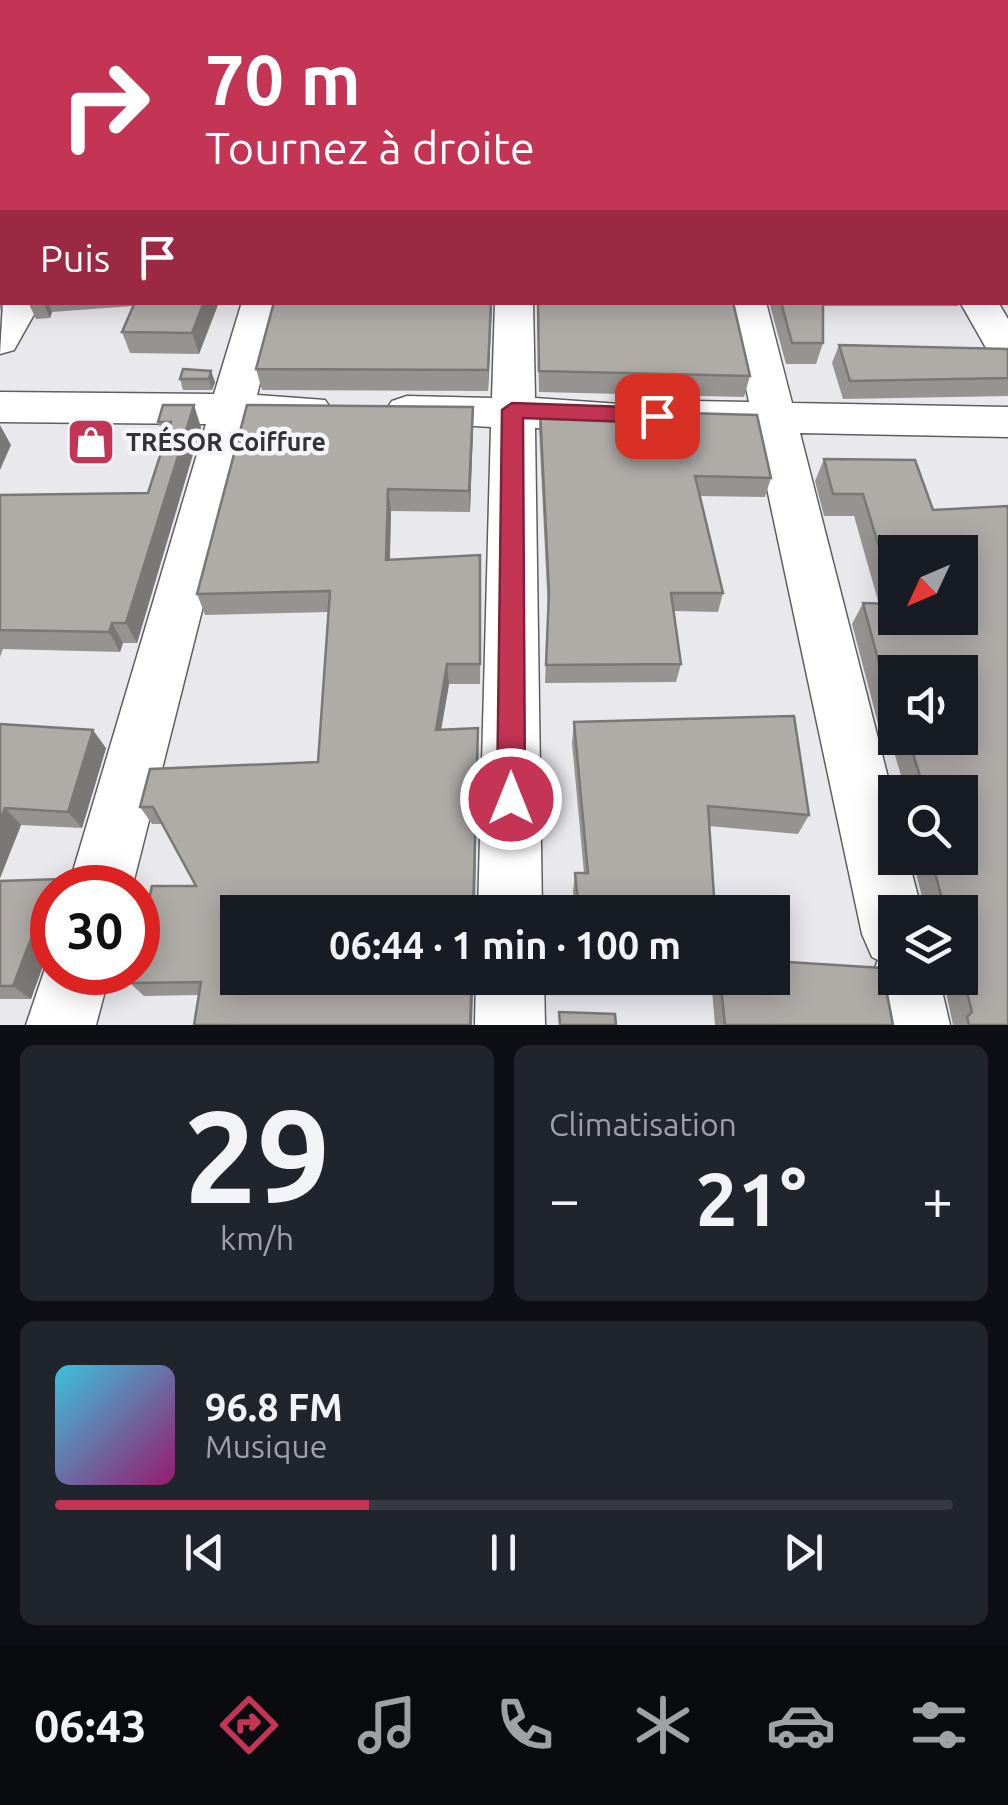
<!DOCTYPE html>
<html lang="fr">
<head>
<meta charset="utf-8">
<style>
  body { margin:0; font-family:Ubuntu,sans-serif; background:#20242c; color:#f1f3f6; height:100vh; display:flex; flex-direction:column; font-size:38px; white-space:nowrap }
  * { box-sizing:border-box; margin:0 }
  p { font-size:32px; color:#9ea1a6 }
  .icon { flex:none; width:55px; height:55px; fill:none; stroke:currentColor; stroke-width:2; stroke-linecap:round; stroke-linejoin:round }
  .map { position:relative; height:1025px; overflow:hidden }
  .drawer { display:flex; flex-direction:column; gap:20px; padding:20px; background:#0d0f14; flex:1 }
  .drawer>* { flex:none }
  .guide { position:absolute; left:0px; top:0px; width:1010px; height:305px; box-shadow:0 5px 25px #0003; background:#c43455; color:#fff; overflow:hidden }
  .needle { width:65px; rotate:226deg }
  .fabs { position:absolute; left:878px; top:535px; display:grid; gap:20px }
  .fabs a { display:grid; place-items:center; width:100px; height:100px; border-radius:0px; background:#171b24; box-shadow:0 5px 25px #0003; font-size:50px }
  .speed { position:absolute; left:30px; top:865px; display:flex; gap:20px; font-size:50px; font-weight:700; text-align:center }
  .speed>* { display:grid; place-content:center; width:130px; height:130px; border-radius:50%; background:#171b24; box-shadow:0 5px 25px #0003; line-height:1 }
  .speed .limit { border:15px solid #d22; background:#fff; color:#111 }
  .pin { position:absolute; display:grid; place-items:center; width:85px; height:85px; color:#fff; margin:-42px; border-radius:20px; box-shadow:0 5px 15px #0006 }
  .me { position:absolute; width:110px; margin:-55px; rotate:0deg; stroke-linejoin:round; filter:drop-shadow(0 0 8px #0008) }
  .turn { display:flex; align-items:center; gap:35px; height:210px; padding:0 40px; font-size:45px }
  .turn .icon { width:130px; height:130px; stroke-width:2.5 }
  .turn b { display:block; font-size:70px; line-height:85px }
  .then { display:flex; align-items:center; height:95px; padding:0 40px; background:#0003; gap:20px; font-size:38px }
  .big { font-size:75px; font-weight:700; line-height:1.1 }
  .drawer .card { flex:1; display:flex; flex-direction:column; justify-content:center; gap:15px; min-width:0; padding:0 35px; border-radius:15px; background:#20242c }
  .drawer .dial { align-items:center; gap:0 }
  .dial b { font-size:130px; line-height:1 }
  .song { display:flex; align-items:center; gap:30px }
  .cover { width:120px; height:120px; border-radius:15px; background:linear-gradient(135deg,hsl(190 70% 55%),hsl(320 70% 35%)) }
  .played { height:10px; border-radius:5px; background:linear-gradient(90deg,#c43455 35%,#363941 35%) }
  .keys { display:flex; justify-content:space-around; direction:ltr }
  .heat { display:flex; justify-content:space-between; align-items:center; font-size:55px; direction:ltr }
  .drawer .tiles { flex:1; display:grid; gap:20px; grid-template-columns:1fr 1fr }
  .card:last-child { grid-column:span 2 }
  .trip { position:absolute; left:220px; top:895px; width:570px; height:100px; border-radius:0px; background:#171b24; box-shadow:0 5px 25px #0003; font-weight:700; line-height:100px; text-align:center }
  .tabs { display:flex; height:160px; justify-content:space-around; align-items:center; background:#090b0e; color:#9ea1a6 }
  .tabs .icon { width:70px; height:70px }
  .tabs .current { color:#c43455 }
  .tabs b { font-size:45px; color:#f1f3f6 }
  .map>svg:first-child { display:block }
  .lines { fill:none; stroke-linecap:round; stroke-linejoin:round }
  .minor-casing { stroke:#5f5f63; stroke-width:3 }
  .minor { fill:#fff; fill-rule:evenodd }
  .wall { fill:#969390; fill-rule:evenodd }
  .shaded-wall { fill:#7a7875 }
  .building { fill:#afaba7; stroke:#7a7875; stroke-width:2.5 }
  .route { fill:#c43455; stroke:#7f2237; stroke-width:2.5 }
  .labels { text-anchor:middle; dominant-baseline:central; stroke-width:9; stroke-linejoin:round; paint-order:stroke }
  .poi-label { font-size:25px; font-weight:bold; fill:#333335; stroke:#f5f5fb; text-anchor:start }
</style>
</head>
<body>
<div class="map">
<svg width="1008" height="1025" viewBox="0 0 1008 1025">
  <rect width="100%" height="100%" fill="#e8e8ed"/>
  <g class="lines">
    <!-- minor casing -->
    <g class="minor-casing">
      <g id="minor">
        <rect x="0" y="108" width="2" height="18"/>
        <path d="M 3,302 L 41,302 L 14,350 L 0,354 Z"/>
        <path d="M 242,302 L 280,302 L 257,395 L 325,400 L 332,410 L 325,420 L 310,425 L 249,424 L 132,888 L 68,888 L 206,424 L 0,422 L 0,392 L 214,394 Z"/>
        <path d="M 495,302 L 533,302 L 535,398 L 620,404 L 627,414 L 620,424 L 605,429 L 535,428 L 542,912 L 478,912 L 491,427 L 392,421 L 385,411 L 392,401 L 407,396 L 492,398 Z"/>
        <path d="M 728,302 L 766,302 L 792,403 L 1008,407 L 1008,437 L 800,433 L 895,805 L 895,858 L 908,858 L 922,912 L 895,912 L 895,978 L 939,978 L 950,1025 L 880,1025 L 871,978 L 878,960 L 872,957 L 862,934 L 755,432 L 677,427 L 670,416 L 677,405 L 692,401 L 749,402 Z"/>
        <path d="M 960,302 L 998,302 L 1008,319 L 1008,366 L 994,362 Z"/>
        <path d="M 52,948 L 52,972 L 110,972 L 96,1025 L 26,1025 Z"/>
        <path d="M 476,978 L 544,978 L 545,1025 L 475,1025 Z"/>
      </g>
    </g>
    <!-- minor -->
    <use href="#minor" class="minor"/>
  </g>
  <!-- wall -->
  <g class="wall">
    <path d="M 0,0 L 2,2 L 2,111 L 0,111 Z"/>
    <path d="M 712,0 L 1008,0 L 1008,265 L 1008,2 L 713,2 Z"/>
    <path d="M 0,145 L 2,145 L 2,301 L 0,312 Z"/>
    <path d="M 28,302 L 219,302 L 199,354 L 130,353 L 122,332 L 133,306 L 52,312 L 50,318 L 36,319 Z"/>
    <path d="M 492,302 L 488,391 L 262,390 L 256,369 Z"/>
    <path d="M 537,302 L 733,302 L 750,376 L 744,397 L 539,392 Z"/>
    <path d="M 769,302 L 959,302 L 958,306 L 823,306 L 823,343 L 816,364 L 786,364 Z"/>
    <path d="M 839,345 L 1008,349 L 1008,396 L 843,399 L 832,363 Z"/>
    <path d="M 211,371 L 215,382 L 212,390 L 183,390 L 180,379 Z"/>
    <path d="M 163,405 L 201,427 L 137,643 L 123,643 L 120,652 L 3,649 L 0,657 L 0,495 L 148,493 L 165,441 L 158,422 Z"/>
    <path d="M 540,409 L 771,478 L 765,497 L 699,496 L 723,593 L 718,612 L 674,611 L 681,664 L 676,682 L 545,683 L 548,611 L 539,429 Z"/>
    <path d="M 473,429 L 470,512 L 391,511 L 390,560 L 481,576 L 480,684 L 449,684 L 441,729 L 479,747 L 238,978 L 473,978 L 472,1025 L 194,1025 L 199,995 L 144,996 L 130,983 L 196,886 L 162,824 L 152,824 L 140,807 L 318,762 L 328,612 L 205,615 L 197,594 Z"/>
    <path d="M 824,459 L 915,460 L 933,510 L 1008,506 L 1008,1025 L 953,1025 L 943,978 L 960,978 L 960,912 L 921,912 L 925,909 L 915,869 L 924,858 L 960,858 L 960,792 L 906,792 L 888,732 L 880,731 L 852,624 L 863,603 L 879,604 L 854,516 L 824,516 L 815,481 ZM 895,552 L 960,552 L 960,618 L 895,618 ZM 895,672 L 960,672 L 960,738 L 895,738 Z"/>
    <path d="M 574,722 L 809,815 L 798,834 L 709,826 L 715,912 L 574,912 L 573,891 L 575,873 L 584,873 L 572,743 Z"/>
    <path d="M 0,724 L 106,748 L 82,828 L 21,825 L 0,878 Z"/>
    <path d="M 60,879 L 46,957 L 31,999 L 0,999 L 0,881 Z"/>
    <path d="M 711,978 L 772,978 L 893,1025 L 715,1025 Z"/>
  </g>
  <!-- shaded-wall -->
  <g class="shaded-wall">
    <path d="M 43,302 L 48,302 L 52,312 L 50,318 Z"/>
    <path d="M 204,302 L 219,302 L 199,354 L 192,333 Z"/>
    <path d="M 491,302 L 492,302 L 488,391 L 488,370 Z"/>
    <path d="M 211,371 L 215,382 L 212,390 L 209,379 Z"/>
    <path d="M 194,405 L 201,427 L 137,643 L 126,623 Z"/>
    <path d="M 473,407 L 473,429 L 470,512 L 469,491 Z"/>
    <path d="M 0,425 L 11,445 L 0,470 Z"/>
    <path d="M 388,489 L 391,511 L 389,581 L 386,560 Z"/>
    <path d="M 112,623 L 123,643 L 120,652 L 109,632 Z"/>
    <path d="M 447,664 L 449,684 L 438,748 L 436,730 Z"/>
    <path d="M 478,728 L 475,912 L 473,912 Z"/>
    <path d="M 93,730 L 106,748 L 82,828 L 68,812 Z"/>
    <path d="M 5,808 L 21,825 L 0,878 L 0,821 Z"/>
    <path d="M 60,879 L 68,888 L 58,888 Z"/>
    <path d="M 52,905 L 52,963 L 46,957 L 31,999 L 13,986 L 34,931 L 43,939 Z"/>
    <path d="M 472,978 L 473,978 L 472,1025 L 470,1025 Z"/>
  </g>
  <!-- building -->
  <g class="building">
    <path d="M 0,0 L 690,0 L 690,2 L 2,2 L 2,92 L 0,92 Z"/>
    <path d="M 720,0 L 1008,0 L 1008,235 L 1008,2 L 721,2 Z"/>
    <rect x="0" y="145" width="2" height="132"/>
    <path d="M 135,302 L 204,302 L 192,333 L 122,332 Z"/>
    <path d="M 274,302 L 491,302 L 488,370 L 256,369 Z"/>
    <path d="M 538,302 L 733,302 L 750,376 L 539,371 Z"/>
    <path d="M 781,302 L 823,302 L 823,343 L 792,343 Z"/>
    <path d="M 839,345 L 1008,349 L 1008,378 L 850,381 Z"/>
    <path d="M 183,369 L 211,371 L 209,379 L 180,379 Z"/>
    <path d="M 163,405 L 194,405 L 126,623 L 112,623 L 109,632 L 0,630 L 0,495 L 148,493 L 171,422 L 158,422 Z"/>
    <path d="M 247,405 L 473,407 L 469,491 L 388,489 L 386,560 L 480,555 L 480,664 L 447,664 L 436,730 L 478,728 L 473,912 L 238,912 L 238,978 L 472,978 L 470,1025 L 194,1025 L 201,982 L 130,983 L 132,972 L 138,972 L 138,949 L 152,886 L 196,886 L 153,807 L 140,807 L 150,769 L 318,762 L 330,591 L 197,594 Z"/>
    <path d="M 540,409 L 757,415 L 771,478 L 695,476 L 723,593 L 671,593 L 681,664 L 546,665 L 549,593 Z"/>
    <path d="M 824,459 L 915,460 L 933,510 L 1008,506 L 1008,1025 L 969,1025 L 967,1017 L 972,1012 L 960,965 L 960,912 L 937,912 L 933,900 L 941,895 L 931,858 L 960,858 L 960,792 L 925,792 L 908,738 L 960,738 L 960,672 L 895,672 L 895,712 L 892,712 L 863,603 L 895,604 L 895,618 L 960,618 L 960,552 L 895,552 L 895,600 L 863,494 L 833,494 Z"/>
    <path d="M 794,716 L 809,815 L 708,806 L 715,912 L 636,907 L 636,912 L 579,912 L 575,873 L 588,873 L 574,722 Z"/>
    <path d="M 0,724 L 93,730 L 68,812 L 5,808 L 0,821 Z"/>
    <path d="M 60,879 L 58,888 L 52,888 L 52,905 L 39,952 L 40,934 L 34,931 L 13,986 L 0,986 L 0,881 Z"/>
    <path d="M 772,961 L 882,968 L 893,1025 L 725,1025 L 720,978 L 772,978 Z"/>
    <path d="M 559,1012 L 615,1014 L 616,1025 L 560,1025 Z"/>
  </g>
  <!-- route -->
  <path class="route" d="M 512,403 L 657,408 L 667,416 L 657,423 L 523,418 L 525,799 L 521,809 L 511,813 L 501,809 L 497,799 L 502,410 Z"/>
  <!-- icons -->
  <defs>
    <g id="shop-square" transform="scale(2.5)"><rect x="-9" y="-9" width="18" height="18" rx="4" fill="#c43455" stroke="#f5f5fb"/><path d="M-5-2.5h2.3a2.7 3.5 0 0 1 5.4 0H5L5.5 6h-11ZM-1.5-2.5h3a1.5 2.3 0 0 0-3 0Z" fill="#fff"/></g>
  </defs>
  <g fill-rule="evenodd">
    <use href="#shop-square" x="91" y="442"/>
  </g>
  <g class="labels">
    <!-- poi labels -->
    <g class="poi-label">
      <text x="126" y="442">TRÉSOR Coiffure</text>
    </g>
  </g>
</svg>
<div class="fabs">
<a><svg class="needle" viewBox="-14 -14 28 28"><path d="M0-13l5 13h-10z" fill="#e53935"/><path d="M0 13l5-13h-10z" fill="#9ea1a6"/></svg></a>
<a><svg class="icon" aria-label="sound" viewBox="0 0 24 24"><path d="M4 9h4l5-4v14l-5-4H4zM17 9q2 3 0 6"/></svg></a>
<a><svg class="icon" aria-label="search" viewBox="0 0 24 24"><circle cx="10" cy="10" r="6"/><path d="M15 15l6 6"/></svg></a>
<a><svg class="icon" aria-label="layers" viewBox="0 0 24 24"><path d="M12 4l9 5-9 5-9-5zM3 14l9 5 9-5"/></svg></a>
</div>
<div class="speed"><div class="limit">30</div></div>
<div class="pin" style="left:657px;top:416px;background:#d93025"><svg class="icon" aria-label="arrive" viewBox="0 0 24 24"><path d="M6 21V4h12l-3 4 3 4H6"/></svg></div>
<svg class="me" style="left:511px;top:799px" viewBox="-20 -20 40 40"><circle r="17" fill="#c43455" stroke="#fff" stroke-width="3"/><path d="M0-11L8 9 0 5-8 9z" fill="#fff"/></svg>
<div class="trip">06:44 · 1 min · 100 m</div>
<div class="guide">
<div class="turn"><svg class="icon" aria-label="right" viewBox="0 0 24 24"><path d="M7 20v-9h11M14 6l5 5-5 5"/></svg><div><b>70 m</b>Tournez à droite</div></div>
<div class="then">Puis<svg class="icon" aria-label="arrive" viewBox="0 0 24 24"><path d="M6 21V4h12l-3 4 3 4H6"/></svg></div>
</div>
</div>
<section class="drawer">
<div class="tiles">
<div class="card dial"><b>29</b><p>km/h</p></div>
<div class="card"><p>Climatisation</p>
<div class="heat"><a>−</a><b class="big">21°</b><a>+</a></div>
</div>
<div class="card">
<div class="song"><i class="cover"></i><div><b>96.8 FM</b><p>Musique</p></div></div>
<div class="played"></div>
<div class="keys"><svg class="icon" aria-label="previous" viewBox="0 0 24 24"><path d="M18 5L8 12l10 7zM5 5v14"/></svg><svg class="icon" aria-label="pause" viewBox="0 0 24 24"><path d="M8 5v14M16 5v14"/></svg><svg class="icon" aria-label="next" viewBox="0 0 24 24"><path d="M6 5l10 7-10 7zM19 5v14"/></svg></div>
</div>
</div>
</section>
<nav class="tabs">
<b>06:43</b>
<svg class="icon current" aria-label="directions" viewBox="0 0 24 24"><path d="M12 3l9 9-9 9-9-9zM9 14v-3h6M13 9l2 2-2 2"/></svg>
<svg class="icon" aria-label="music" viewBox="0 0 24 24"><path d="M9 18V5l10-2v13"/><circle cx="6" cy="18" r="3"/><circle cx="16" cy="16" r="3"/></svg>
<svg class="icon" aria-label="phone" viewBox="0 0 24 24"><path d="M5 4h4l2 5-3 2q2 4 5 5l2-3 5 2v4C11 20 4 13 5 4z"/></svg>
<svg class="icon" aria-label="climate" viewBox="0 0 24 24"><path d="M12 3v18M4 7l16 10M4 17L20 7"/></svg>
<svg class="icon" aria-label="car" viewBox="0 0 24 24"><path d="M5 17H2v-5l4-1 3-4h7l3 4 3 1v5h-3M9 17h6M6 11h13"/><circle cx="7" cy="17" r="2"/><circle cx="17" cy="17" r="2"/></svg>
<svg class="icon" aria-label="filters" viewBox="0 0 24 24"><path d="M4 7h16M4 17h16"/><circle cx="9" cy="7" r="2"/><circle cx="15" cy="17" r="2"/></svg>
</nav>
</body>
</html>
